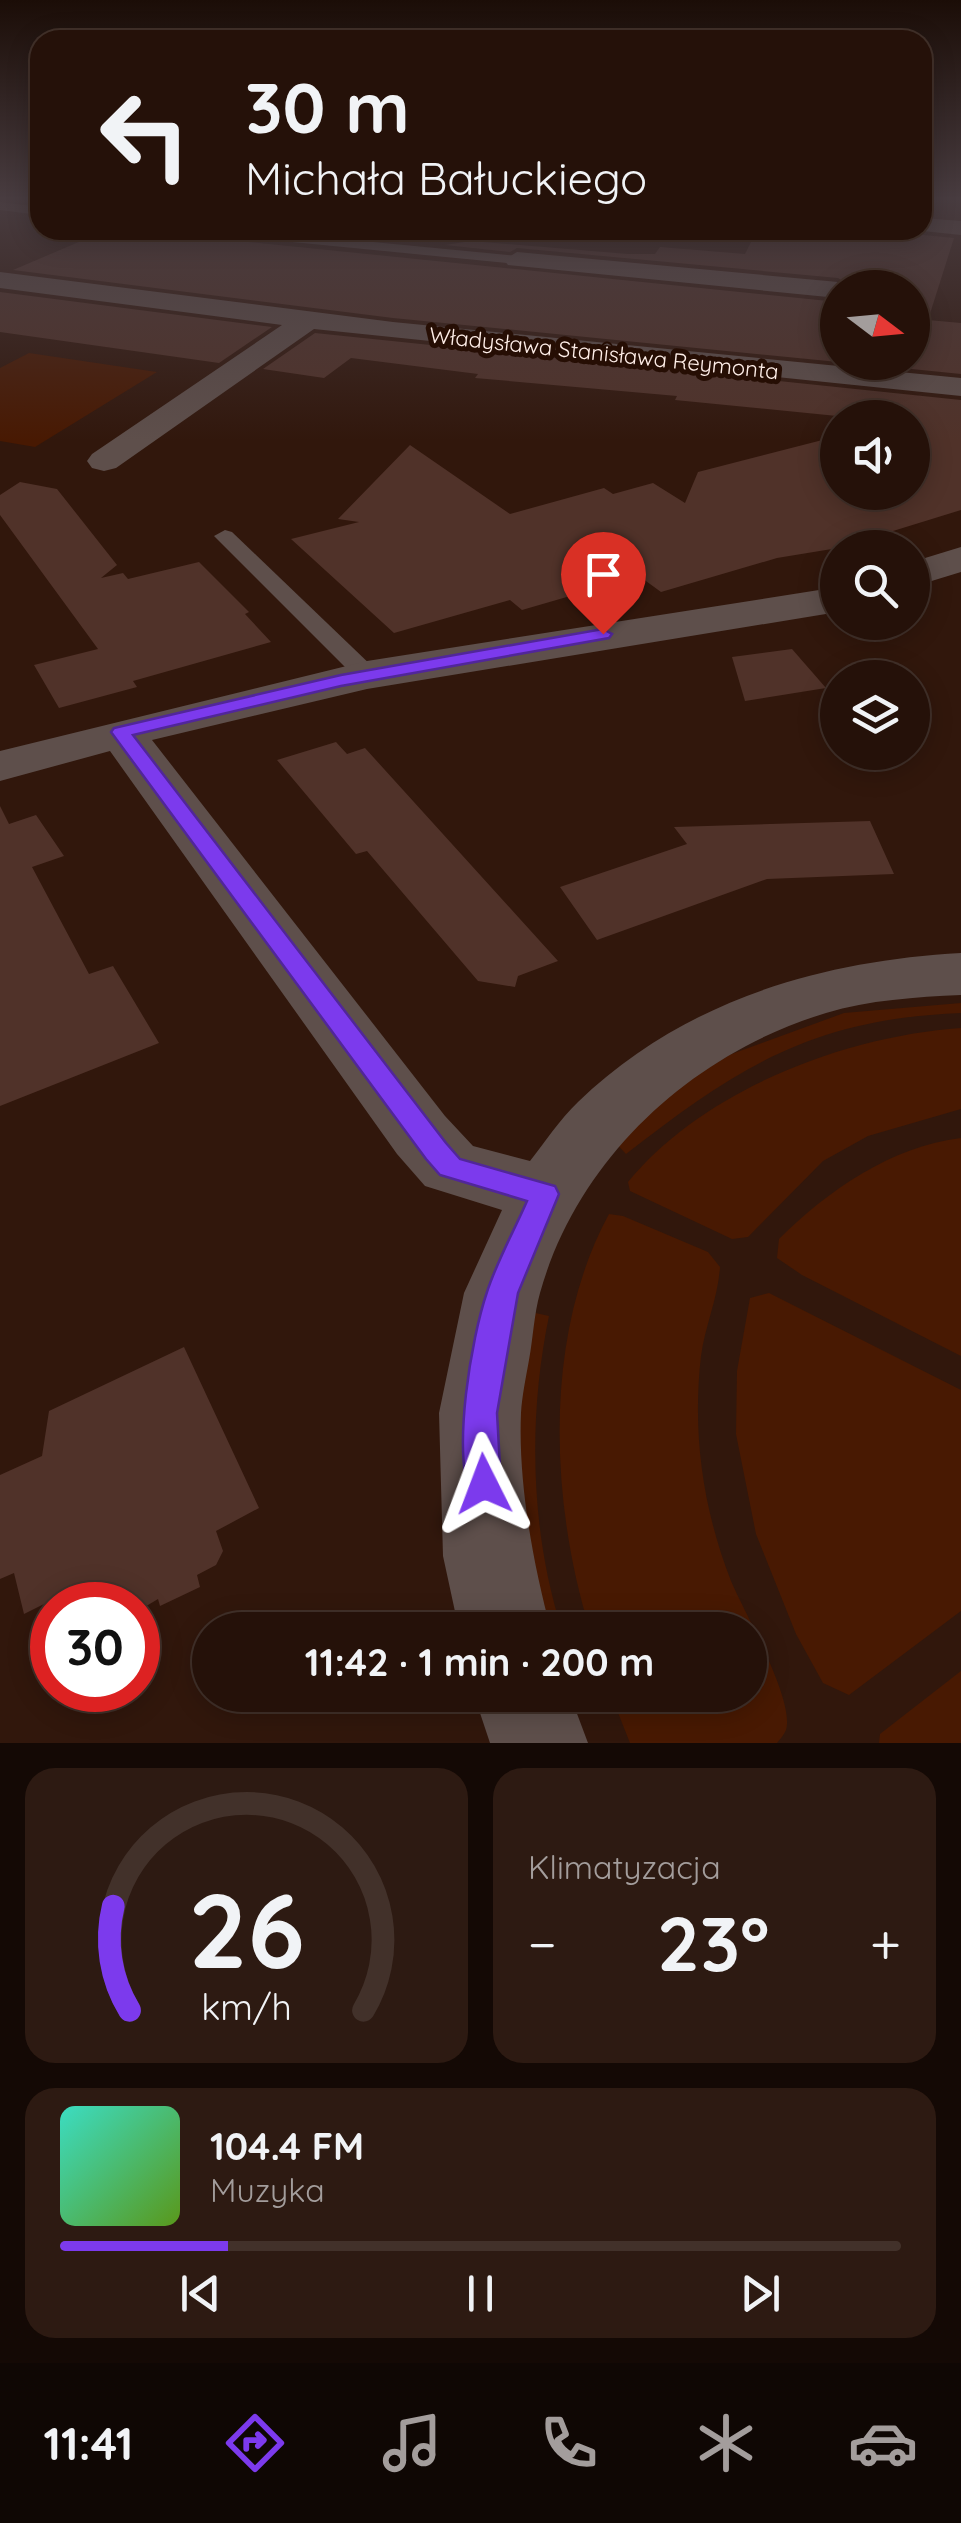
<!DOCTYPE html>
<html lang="pl">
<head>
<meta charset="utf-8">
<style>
  body { margin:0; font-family:Quicksand,sans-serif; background:#2d1a12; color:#f1f3f6; height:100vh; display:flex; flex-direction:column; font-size:38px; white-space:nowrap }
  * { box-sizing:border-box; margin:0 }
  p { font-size:32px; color:#a39d9c }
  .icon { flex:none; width:55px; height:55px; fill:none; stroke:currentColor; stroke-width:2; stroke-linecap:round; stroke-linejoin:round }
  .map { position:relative; height:1743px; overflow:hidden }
  .sheet { display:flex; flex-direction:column; gap:25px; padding:25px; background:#140905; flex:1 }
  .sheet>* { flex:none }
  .hud { position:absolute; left:30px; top:30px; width:902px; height:210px; border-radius:30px; box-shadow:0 5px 25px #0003,0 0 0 2px #42312a; background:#251109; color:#f1f3f6; overflow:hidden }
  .needle { width:65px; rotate:106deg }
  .controls { position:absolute; left:820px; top:270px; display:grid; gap:20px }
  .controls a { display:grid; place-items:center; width:110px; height:110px; border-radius:50%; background:#251109; box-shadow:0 5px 25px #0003,0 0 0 2px #42312a; font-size:50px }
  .speed { position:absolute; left:30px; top:1582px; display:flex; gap:20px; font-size:50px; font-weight:700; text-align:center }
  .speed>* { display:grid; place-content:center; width:130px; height:130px; border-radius:50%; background:#251109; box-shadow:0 5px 25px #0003,0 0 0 2px #42312a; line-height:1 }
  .speed .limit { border:15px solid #d22; background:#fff; color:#111 }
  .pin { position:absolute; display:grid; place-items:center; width:85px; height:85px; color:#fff; margin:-102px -42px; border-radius:50% 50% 50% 0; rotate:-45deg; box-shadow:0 0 10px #0007 }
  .pin .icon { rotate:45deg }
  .me { position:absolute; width:110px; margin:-55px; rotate:357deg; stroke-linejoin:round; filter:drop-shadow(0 0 8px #0008) }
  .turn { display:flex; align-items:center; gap:35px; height:210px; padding:0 50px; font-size:45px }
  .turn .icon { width:130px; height:130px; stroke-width:2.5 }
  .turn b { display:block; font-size:70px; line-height:85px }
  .big { font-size:75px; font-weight:800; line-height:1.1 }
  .sheet .widget { flex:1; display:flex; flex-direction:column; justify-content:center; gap:15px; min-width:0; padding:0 35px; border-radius:30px; background:#2d1a12 }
  .sheet .dial { align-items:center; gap:0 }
  .dial svg { height:260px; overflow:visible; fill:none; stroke:#42312a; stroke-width:7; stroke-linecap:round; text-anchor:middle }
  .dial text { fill:#f1f3f6; stroke:none }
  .song { display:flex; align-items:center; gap:30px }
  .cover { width:120px; height:120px; border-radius:15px; background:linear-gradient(135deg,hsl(170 70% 55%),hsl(90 70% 35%)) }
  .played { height:10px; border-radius:5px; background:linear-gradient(90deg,#7c3aed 20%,#42312a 20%) }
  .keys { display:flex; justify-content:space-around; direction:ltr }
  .heat { display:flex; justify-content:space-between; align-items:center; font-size:55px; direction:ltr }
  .sheet .tiles { flex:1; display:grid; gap:25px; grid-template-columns:1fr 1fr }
  .widget:last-child { grid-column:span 2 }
  .trip { position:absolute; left:192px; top:1612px; width:575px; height:100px; border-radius:50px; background:#251109; box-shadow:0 5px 25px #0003,0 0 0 2px #42312a; font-weight:800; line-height:100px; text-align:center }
  .tab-bar { display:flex; height:160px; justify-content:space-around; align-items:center; background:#0f0704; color:#a39d9c }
  .tab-bar .icon { width:70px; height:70px }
  .tab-bar .selected { color:#7c3aed }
  .tab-bar b { font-size:45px; color:#f1f3f6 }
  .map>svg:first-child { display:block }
  .green { fill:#481902 }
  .building { fill:#503229 }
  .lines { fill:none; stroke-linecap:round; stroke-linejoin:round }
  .lane { fill:#5e4f4b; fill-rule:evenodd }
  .street { fill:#5e4f4b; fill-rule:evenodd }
  .route { fill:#7c3aed; stroke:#51269a; stroke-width:2.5 }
  .labels { text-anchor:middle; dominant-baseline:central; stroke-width:10; stroke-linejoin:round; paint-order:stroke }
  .far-street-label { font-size:22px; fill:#ffefe9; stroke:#260e04 }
</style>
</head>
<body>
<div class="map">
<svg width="961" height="1743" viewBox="0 0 961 1743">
  <rect width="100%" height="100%" fill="#31170c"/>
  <!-- green -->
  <g class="green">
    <path d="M 29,353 L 157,372 L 35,447 L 0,441 L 0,368 Z"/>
    <path d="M 961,1003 L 961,1013 C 813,1019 739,1066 626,1154 L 613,1140 L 667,1094 L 729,1055 L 844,1013 Z"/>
    <path d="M 961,1028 L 961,1109 L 868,1136 L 823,1161 L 748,1237 L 732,1239 L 630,1191 L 628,1182 C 703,1090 845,1036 961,1028 Z"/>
    <path d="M 961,1138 L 961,1356 L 802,1275 L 777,1258 L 779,1239 C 827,1191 892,1146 961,1138 Z"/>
    <path d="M 609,1214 L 623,1216 L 708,1252 L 720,1267 C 718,1298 705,1326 701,1356 C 692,1434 703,1509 731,1581 C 744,1612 795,1700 786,1730 C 784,1735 780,1739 777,1743 L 630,1743 L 611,1695 L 750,1695 L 750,1630 L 590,1630 C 550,1502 543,1335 609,1214 Z"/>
    <path d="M 769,1293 L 961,1390 L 961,1611 L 849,1695 L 823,1683 L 796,1634 L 756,1534 L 736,1434 L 737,1371 L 750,1298 Z"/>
    <path d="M 531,1312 L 549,1316 C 528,1417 530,1531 562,1630 L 540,1630 L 512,1445 Z"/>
    <path d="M 961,1671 L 961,1743 L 879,1743 L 880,1734 Z"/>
  </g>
  <!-- building -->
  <g class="building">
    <path d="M 107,230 L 200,230 L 210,238 L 838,302 L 838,362 L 393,318 L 13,270 Z"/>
    <path d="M 757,230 L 873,230 L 954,238 L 928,320 L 961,323 L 961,374 L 842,362 L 912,362 L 912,288 L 854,288 L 838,278 L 517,248 L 510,252 L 445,245 L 471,241 L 628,254 L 655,254 L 660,247 L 745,254 Z"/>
    <path d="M 0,292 L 272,327 L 219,363 L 0,332 Z"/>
    <path d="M 315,333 L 961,400 L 961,510 L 838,548 L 777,558 L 661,592 L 639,576 L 522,610 L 510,600 L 394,633 L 291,539 L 359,522 L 338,519 L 410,445 L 510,514 L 604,488 L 613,494 L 653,483 L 685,503 L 698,472 L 838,436 L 838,492 L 912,492 L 912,418 L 857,418 L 675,400 L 677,396 L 475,378 L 478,374 L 351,358 L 324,378 L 263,369 Z"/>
    <path d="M 20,482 L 57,489 L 117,565 L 101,578 L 123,573 L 128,579 L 199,562 L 249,612 L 245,614 L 271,642 L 133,681 L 137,687 L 59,708 L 34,665 L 98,649 L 0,515 L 0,495 Z"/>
    <path d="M 792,649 L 826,688 L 745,701 L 732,657 Z"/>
    <path d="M 336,742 L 347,754 L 365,748 L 558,961 L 518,976 L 515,987 L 478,981 L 367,851 L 356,854 L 277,760 Z"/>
    <path d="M 0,806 L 9,824 L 36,815 L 64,856 L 32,867 L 89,974 L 113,966 L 159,1043 L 0,1106 Z"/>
    <path d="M 870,821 L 894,874 L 767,879 L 597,940 L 560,887 L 687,844 L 674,827 Z"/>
    <path d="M 184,1347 L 259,1508 L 216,1531 L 223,1551 L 216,1565 L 197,1575 L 200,1587 L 160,1606 L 158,1599 L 148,1605 L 86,1605 L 80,1586 L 24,1614 L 14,1573 L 0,1579 L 0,1475 L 42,1456 L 49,1411 Z"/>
  </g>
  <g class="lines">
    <!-- lane -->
    <g class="lane">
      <path d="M 0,202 L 40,207 L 40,215 L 0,210 Z"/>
      <path d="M 204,230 L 250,230 L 517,256 L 524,260 L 517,264 L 210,234 Z"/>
      <path d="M 225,530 L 232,532 L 376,670 L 379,675 L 376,680 L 358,680 L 214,536 Z"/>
    </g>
    <!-- street -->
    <g class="street">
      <path d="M 922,218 L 961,221 L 961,235 L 914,230 L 922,230 Z"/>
      <path d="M 517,252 L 838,282 L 850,288 L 838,288 L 838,298 L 508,265 L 504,260 Z"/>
      <path d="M 0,272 L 393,322 L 961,378 L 961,396 L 314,329 L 116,468 L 104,471 L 92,468 L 87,461 L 92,454 L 282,325 L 0,288 Z"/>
      <path d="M 961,547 L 961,572 L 912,587 L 912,562 Z"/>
      <path d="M 838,587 L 838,612 L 367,689 L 152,740 L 445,1116 L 473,1146 L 530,1161 C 545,1142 560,1119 578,1102 C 683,1001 819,961 961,953 L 961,995 C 916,997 869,1000 826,1013 C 693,1053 578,1157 540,1293 C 534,1314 533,1338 529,1360 C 526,1377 522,1396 521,1413 C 518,1482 533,1564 551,1630 L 459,1630 L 443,1556 L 439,1413 L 464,1293 L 502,1210 L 425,1186 L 397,1154 L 110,751 L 0,781 L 0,751 L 367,661 Z"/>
      <path d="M 474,1695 L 570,1695 L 588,1743 L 490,1743 Z"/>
    </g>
  </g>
  <!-- sky -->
  <linearGradient id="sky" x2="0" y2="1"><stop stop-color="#1b0d07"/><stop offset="0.45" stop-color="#483c40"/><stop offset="1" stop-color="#483c40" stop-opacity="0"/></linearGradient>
  <rect width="961" height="441" fill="url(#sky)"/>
  <!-- route -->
  <path class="route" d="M 603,629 L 612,634 L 609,638 L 341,686 L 133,735 L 446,1143 L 460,1159 L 555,1186 L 559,1194 L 518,1293 L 497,1413 L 501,1484 L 496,1497 L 484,1502 L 471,1497 C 452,1451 471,1339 487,1292 C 497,1261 514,1231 527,1201 L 440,1175 L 426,1159 L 111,732 L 114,728 L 341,675 Z"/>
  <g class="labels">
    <!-- far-street labels -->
    <g class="far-street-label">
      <text transform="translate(604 353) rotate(6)">Władysława Stanisława Reymonta</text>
    </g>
  </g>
</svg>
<div class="controls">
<a><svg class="needle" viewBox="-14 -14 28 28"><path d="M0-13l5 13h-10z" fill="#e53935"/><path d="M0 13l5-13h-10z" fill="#a39d9c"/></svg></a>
<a><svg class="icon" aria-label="sound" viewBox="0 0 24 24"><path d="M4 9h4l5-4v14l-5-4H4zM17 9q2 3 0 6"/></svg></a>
<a><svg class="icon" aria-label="search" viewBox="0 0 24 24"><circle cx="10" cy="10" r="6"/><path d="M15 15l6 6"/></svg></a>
<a><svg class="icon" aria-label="layers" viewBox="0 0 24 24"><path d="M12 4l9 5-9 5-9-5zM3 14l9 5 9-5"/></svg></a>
</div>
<div class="speed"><div class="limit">30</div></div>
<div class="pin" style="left:603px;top:634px;background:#d93025"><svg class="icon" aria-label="arrive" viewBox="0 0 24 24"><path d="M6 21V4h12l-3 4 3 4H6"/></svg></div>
<svg class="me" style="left:484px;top:1484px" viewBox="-20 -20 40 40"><path d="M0-17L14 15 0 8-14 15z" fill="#7c3aed" stroke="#fff" stroke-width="4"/></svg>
<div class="trip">11:42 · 1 min · 200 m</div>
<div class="hud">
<div class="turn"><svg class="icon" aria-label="left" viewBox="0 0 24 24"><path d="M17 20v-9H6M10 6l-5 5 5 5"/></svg><div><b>30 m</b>Michała Bałuckiego</div></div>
</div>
</div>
<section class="sheet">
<div class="tiles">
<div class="widget dial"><svg viewBox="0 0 100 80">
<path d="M14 69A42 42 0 1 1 86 69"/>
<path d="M14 69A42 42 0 0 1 9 37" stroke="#7c3aed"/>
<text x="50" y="56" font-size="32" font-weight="700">26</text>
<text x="50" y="72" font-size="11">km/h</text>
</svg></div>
<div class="widget"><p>Klimatyzacja</p>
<div class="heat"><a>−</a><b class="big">23°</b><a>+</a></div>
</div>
<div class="widget">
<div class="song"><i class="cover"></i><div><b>104.4 FM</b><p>Muzyka</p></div></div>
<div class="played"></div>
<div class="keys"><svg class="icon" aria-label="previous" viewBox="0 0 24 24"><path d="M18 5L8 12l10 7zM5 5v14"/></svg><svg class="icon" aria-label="pause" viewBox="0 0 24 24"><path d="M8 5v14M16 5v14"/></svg><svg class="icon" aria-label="next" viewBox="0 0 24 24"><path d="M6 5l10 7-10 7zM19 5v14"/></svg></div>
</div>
</div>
</section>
<nav class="tab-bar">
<b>11:41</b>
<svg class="icon selected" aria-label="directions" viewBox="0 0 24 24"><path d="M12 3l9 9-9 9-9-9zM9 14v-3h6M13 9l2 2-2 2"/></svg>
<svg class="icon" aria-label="music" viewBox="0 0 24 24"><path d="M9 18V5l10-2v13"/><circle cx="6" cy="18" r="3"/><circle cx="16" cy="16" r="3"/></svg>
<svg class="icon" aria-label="phone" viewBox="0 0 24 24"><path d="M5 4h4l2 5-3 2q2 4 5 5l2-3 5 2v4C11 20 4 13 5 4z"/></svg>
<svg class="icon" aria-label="climate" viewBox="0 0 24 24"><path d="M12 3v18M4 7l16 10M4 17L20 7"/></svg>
<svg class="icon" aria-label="car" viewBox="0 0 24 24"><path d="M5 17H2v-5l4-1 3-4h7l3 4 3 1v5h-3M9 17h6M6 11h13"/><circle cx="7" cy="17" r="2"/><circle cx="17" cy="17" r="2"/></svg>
</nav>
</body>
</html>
